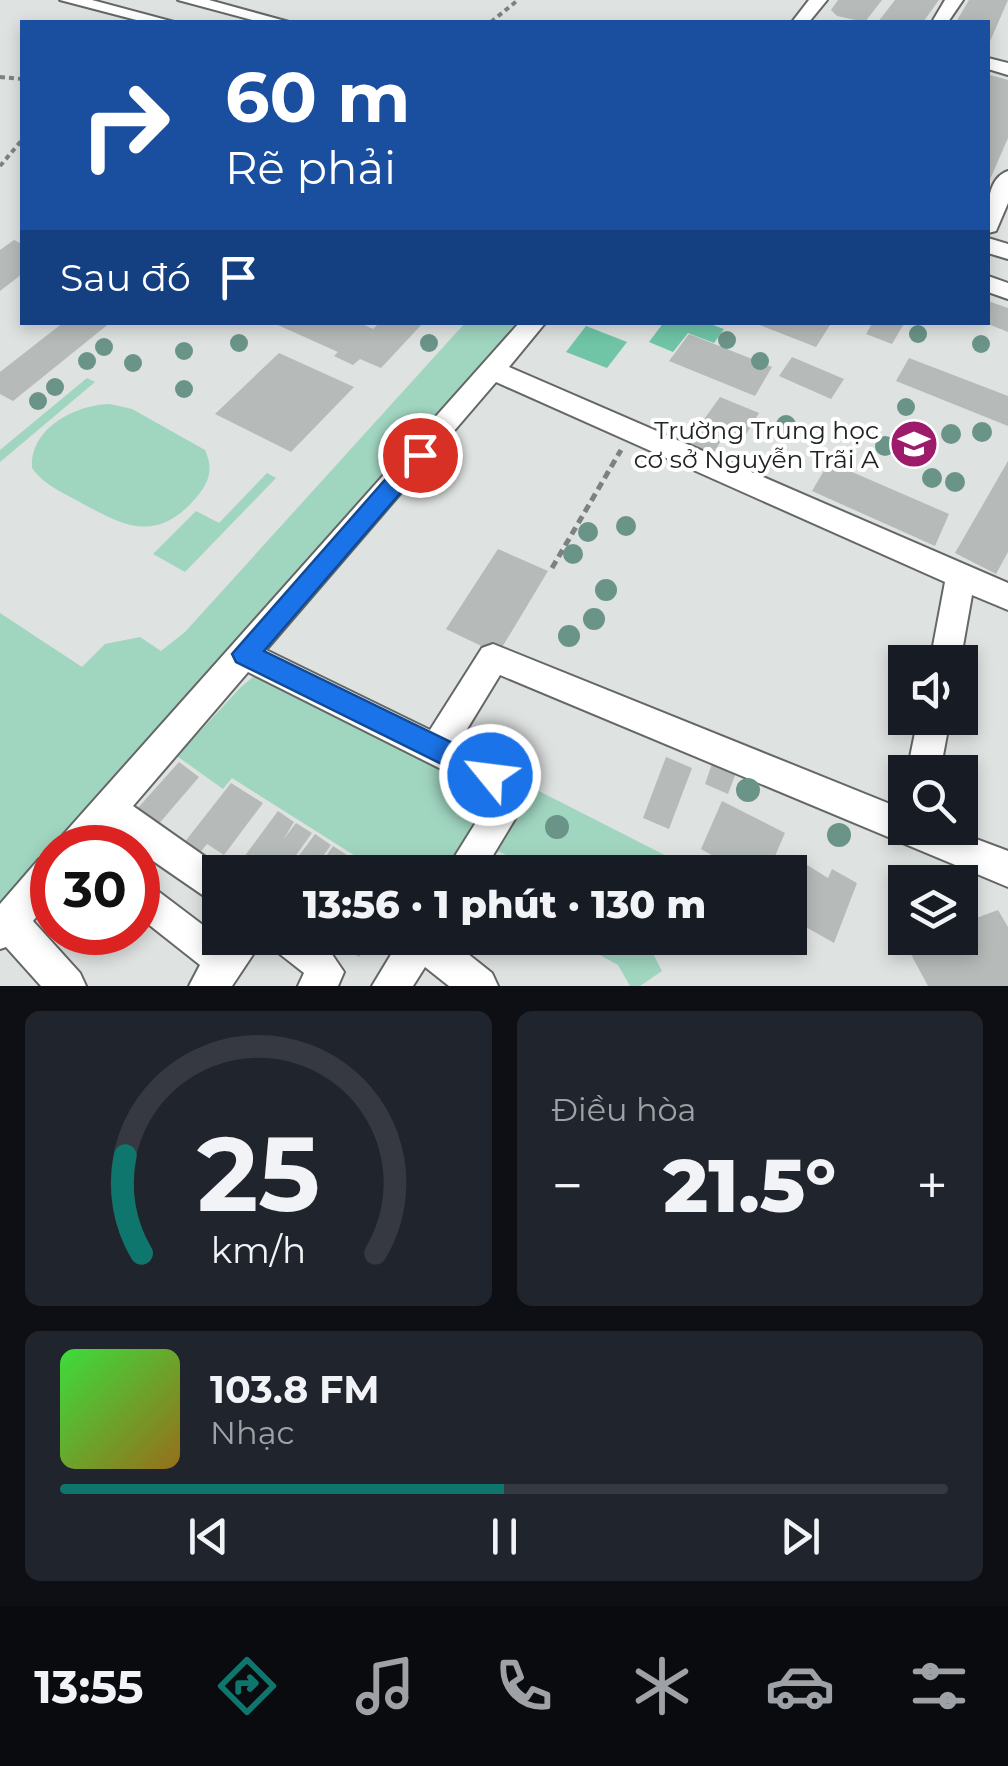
<!DOCTYPE html>
<html lang="vi">
<head>
<meta charset="utf-8">
<style>
  body { margin:0; font-family:Montserrat,sans-serif; background:#20242c; color:#f1f3f6; height:100vh; display:flex; flex-direction:column; font-size:38px; white-space:nowrap }
  * { box-sizing:border-box; margin:0 }
  p { font-size:32px; color:#9ea1a6 }
  .icon { flex:none; width:55px; height:55px; fill:none; stroke:currentColor; stroke-width:2; stroke-linecap:round; stroke-linejoin:round }
  .map { position:relative; height:986px; overflow:hidden }
  .drawer { display:flex; flex-direction:column; gap:25px; padding:25px; background:#0d0f14; flex:1 }
  .drawer>* { flex:none }
  .hud { position:absolute; left:20px; top:20px; width:970px; height:305px; border-radius:0px; box-shadow:0 5px 15px #0003; background:#1a4fa0; color:#fff; overflow:hidden }
  .buttons { position:absolute; left:888px; top:645px; display:grid; gap:20px }
  .buttons a { display:grid; place-items:center; width:90px; height:90px; border-radius:0px; background:#171b24; box-shadow:0 5px 15px #0003; font-size:50px }
  .speed { position:absolute; left:30px; top:825px; display:flex; gap:20px; font-size:50px; font-weight:700; text-align:center }
  .speed>* { display:grid; place-content:center; width:130px; height:130px; border-radius:50%; background:#171b24; box-shadow:0 5px 15px #0003; line-height:1 }
  .speed .limit { border:15px solid #d22; background:#fff; color:#111 }
  .pin { position:absolute; display:grid; place-items:center; width:85px; height:85px; color:#fff; margin:-42px; border:5px solid #fff; border-radius:50%; box-shadow:0 2px 10px #0007 }
  .me { position:absolute; width:110px; margin:-55px; rotate:299deg; stroke-linejoin:round; filter:drop-shadow(0 0 8px #0008) }
  .turn { display:flex; align-items:center; gap:35px; height:210px; padding:0 40px; font-size:45px }
  .turn .icon { width:130px; height:130px; stroke-width:2.5 }
  .turn b { display:block; font-size:70px; line-height:85px }
  .then { display:flex; align-items:center; height:95px; padding:0 40px; background:#0003; gap:20px; font-size:38px }
  .big { font-size:75px; font-weight:800; line-height:1.1 }
  .drawer .tile { flex:1; display:flex; flex-direction:column; justify-content:center; gap:15px; min-width:0; padding:0 35px; border-radius:15px; background:#20242c }
  .drawer .dial { align-items:center; gap:0 }
  .dial svg { height:260px; overflow:visible; fill:none; stroke:#363941; stroke-width:7; stroke-linecap:round; text-anchor:middle }
  .dial text { fill:#f1f3f6; stroke:none }
  .song { display:flex; align-items:center; gap:30px }
  .cover { width:120px; height:120px; border-radius:15px; background:linear-gradient(135deg,hsl(120 70% 55%),hsl(40 70% 35%)) }
  .played { height:10px; border-radius:5px; background:linear-gradient(90deg,#0f766e 50%,#363941 50%) }
  .keys { display:flex; justify-content:space-around; direction:ltr }
  .heat { display:flex; justify-content:space-between; align-items:center; font-size:55px; direction:ltr }
  .drawer .tiles { flex:1; display:grid; gap:25px; grid-template-columns:1fr 1fr }
  .tile:last-child { grid-column:span 2 }
  .trip { position:absolute; left:202px; top:855px; width:605px; height:100px; border-radius:0px; background:#171b24; box-shadow:0 5px 15px #0003; font-weight:800; line-height:100px; text-align:center }
  .menu { display:flex; height:160px; justify-content:space-around; align-items:center; background:#090b0e; color:#9ea1a6 }
  .menu .icon { width:70px; height:70px }
  .menu .on { color:#0f766e }
  .menu b { font-size:45px; color:#f1f3f6 }
  .map>svg:first-child { display:block }
  .green { fill:#a0d5c0 }
  .water { fill:#70c5a7 }
  .building { fill:#b6bab8 }
  .lines { fill:none; stroke-linecap:round; stroke-linejoin:round }
  .minor-casing { stroke:#646766; stroke-width:4 }
  .path-far1 { stroke:#7e8180; stroke-width:4; stroke-dasharray:5 4; stroke-linecap:butt }
  .path { stroke:#7e8180; stroke-width:5; stroke-dasharray:8 5; stroke-linecap:butt }
  .minor { fill:#fff; fill-rule:evenodd }
  .tree { fill:#6b9489 }
  .route { fill:#1a73e8; stroke:#114b97; stroke-width:2.5 }
  .labels { text-anchor:middle; dominant-baseline:central; stroke-width:8; stroke-linejoin:round; paint-order:stroke }
  .poi-label { font-size:25px; fill:#212222; stroke:#fff; text-anchor:end }
</style>
</head>
<body>
<div class="map">
<svg width="1008" height="986" viewBox="0 0 1008 986">
  <rect width="100%" height="100%" fill="#dee2e0"/>
  <!-- green -->
  <g class="green">
    <path d="M 465,323 L 517,323 L 59,847 L 52,848 L 52,855 L 0,915 L 0,613 L 82,667 L 105,644 L 140,637 L 161,651 L 185,632 Z"/>
    <path d="M 87,378 L 95,382 L 0,462 L 0,450 Z"/>
    <path d="M 110,404 L 132,409 L 205,450 C 214,470 209,483 195,499 C 154,545 122,525 76,500 C 60,491 43,484 32,468 C 30,428 75,405 110,404 Z"/>
    <path d="M 267,473 L 276,478 L 185,572 L 153,554 L 196,511 L 219,523 Z"/>
    <path d="M 270,676 L 470,780 L 481,798 L 485,817 L 451,872 L 375,872 L 376,869 L 232,778 L 223,789 L 177,756 L 241,687 L 253,677 Z"/>
    <path d="M 531,787 L 698,872 L 506,872 L 514,859 L 490,847 Z"/>
    <path d="M 569,938 L 645,938 L 662,971 L 640,986 L 630,986 L 618,965 Z"/>
  </g>
  <!-- water -->
  <g class="water">
    <path d="M 664,322 L 707,323 L 724,329 L 714,343 L 688,333 L 673,352 L 649,342 Z"/>
    <path d="M 586,326 L 627,342 L 607,368 L 566,352 Z"/>
  </g>
  <!-- building -->
  <g class="building">
    <path d="M 838,0 L 882,0 L 865,22 L 837,16 L 831,10 Z"/>
    <path d="M 895,0 L 939,0 L 923,22 L 878,22 Z"/>
    <path d="M 969,0 L 1008,0 L 988,46 L 988,22 L 956,22 Z"/>
    <path d="M 990,75 L 1008,80 L 1008,138 L 988,184 Z"/>
    <path d="M 14,240 L 22,244 L 22,274 L 0,291 L 0,250 Z"/>
    <path d="M 988,301 L 1008,308 L 1008,332 L 988,324 Z"/>
    <path d="M 64,322 L 111,322 L 13,401 L 0,394 L 0,372 Z"/>
    <path d="M 271,322 L 358,322 L 373,329 L 380,322 L 424,322 L 381,368 L 360,359 L 353,365 L 334,356 L 338,352 Z"/>
    <path d="M 823,322 L 830,325 L 816,347 L 754,323 Z"/>
    <path d="M 873,322 L 905,322 L 892,344 L 866,334 Z"/>
    <path d="M 689,334 L 772,367 L 755,396 L 669,361 Z"/>
    <path d="M 279,353 L 354,387 L 291,452 L 215,414 Z"/>
    <path d="M 792,357 L 844,379 L 831,399 L 779,376 Z"/>
    <path d="M 909,358 L 1008,396 L 1008,426 L 896,381 Z"/>
    <path d="M 720,397 L 759,413 L 739,446 L 722,439 L 713,454 L 687,443 Z"/>
    <path d="M 1008,461 L 1008,552 L 996,574 L 955,553 Z"/>
    <path d="M 829,462 L 949,514 L 935,546 L 812,491 Z"/>
    <path d="M 498,549 L 548,571 L 498,654 L 446,629 Z"/>
    <path d="M 666,757 L 692,768 L 669,829 L 643,818 Z"/>
    <path d="M 713,761 L 737,770 L 728,794 L 705,784 Z"/>
    <path d="M 179,762 L 199,777 L 157,826 L 136,810 Z"/>
    <path d="M 231,783 L 263,803 L 224,855 L 207,844 L 195,859 L 180,848 Z"/>
    <path d="M 722,801 L 785,833 L 768,872 L 717,872 L 722,861 L 701,849 Z"/>
    <path d="M 278,811 L 294,822 L 283,840 L 296,823 L 312,833 L 284,872 L 233,872 Z"/>
    <path d="M 315,834 L 331,845 L 312,872 L 287,872 Z"/>
    <path d="M 333,846 L 350,857 L 340,872 L 315,872 Z"/>
    <path d="M 796,858 L 828,878 L 832,869 L 857,883 L 834,943 L 790,918 L 790,870 Z"/>
    <path d="M 936,867 L 944,882 L 916,882 L 913,876 Z"/>
    <path d="M 998,910 L 1008,927 L 1008,986 L 928,986 L 906,945 L 926,938 L 960,938 L 960,924 Z"/>
    <path d="M 337,938 L 372,938 L 359,957 L 335,941 Z"/>
  </g>
  <g class="lines">
    <!-- minor casing -->
    <g class="minor-casing">
      <g id="minor">
        <path d="M 60,0 L 92,0 L 174,22 L 144,22 Z"/>
        <path d="M 178,0 L 209,0 L 289,22 L 260,22 Z"/>
        <path d="M 809,0 L 827,0 L 809,22 L 792,22 Z"/>
        <path d="M 945,0 L 963,0 L 948,22 L 932,22 Z"/>
        <path d="M 988,58 L 1008,63 L 1008,75 L 988,69 Z"/>
        <path d="M 1008,171 L 1008,203 L 996,231 L 988,233 C 988,212 985,179 1008,171 Z"/>
        <path d="M 988,238 L 1008,244 L 1008,259 L 988,253 Z"/>
        <path d="M 988,276 L 1008,283 L 1008,299 L 988,292 Z"/>
        <path d="M 520,322 L 546,322 L 509,367 L 1008,583 L 1008,610 L 972,595 L 960,663 L 930,662 L 945,582 L 496,382 L 266,650 L 430,730 L 482,648 L 493,644 L 905,810 L 905,828 L 947,828 L 1008,851 L 1008,887 L 500,675 L 458,744 L 528,777 L 533,789 L 483,872 L 445,872 L 493,795 L 248,672 L 133,806 L 227,872 L 220,872 L 220,907 L 111,832 L 97,848 L 57,848 L 62,836 Z"/>
        <path d="M 918,718 L 950,718 L 940,772 L 907,772 Z"/>
        <path d="M 52,854 L 52,898 L 33,921 L 80,973 L 86,986 L 41,986 L 6,947 L 0,949 L 0,904 L 39,859 Z"/>
        <path d="M 138,876 L 220,938 L 264,938 L 232,986 L 189,986 L 200,965 L 138,916 Z"/>
        <path d="M 271,938 L 321,938 L 344,972 L 338,986 L 298,986 L 304,973 L 276,951 Z"/>
        <path d="M 401,938 L 448,938 L 492,973 L 498,986 L 449,986 L 425,967 L 413,986 L 372,986 Z"/>
      </g>
    </g>
    <!-- path-far1 -->
    <g class="path-far1">
      <path d="M 491,22 L 518,0"/>
      <path d="M 0,77 L 22,79"/>
      <path d="M 0,166 L 22,140"/>
    </g>
    <!-- path -->
    <path class="path" d="M 552,568 L 621,450"/>
    <!-- minor -->
    <use href="#minor" class="minor"/>
  </g>
  <!-- trees -->
  <g class="tree">
    <circle cx="918" cy="334" r="9"/>
    <circle cx="727" cy="340" r="9"/>
    <circle cx="239" cy="343" r="9"/>
    <circle cx="429" cy="343" r="9"/>
    <circle cx="981" cy="344" r="9"/>
    <circle cx="104" cy="347" r="9"/>
    <circle cx="184" cy="351" r="9"/>
    <circle cx="87" cy="361" r="9"/>
    <circle cx="760" cy="361" r="9"/>
    <circle cx="133" cy="363" r="9"/>
    <circle cx="55" cy="387" r="9"/>
    <circle cx="184" cy="389" r="9"/>
    <circle cx="38" cy="401" r="9"/>
    <circle cx="906" cy="407" r="9"/>
    <circle cx="786" cy="425" r="10"/>
    <circle cx="982" cy="432" r="10"/>
    <circle cx="951" cy="434" r="10"/>
    <circle cx="885" cy="446" r="10"/>
    <circle cx="777" cy="461" r="10"/>
    <circle cx="932" cy="478" r="10"/>
    <circle cx="955" cy="482" r="10"/>
    <circle cx="626" cy="526" r="10"/>
    <circle cx="588" cy="532" r="10"/>
    <circle cx="573" cy="554" r="10"/>
    <circle cx="606" cy="590" r="11"/>
    <circle cx="594" cy="619" r="11"/>
    <circle cx="569" cy="636" r="11"/>
    <circle cx="748" cy="790" r="12"/>
    <circle cx="557" cy="827" r="12"/>
    <circle cx="839" cy="835" r="12"/>
  </g>
  <!-- route -->
  <path class="route" d="M 420,446 L 428,449 L 428,461 L 264,651 L 500,766 L 504,775 L 500,784 L 490,788 L 236,662 L 232,654 L 412,449 Z"/>
  <!-- icons -->
  <defs>
    <g id="school-disc" transform="scale(2.5)"><circle r="9.5" fill="#9e1a6b" stroke="#fff"/><path d="M0-5L7-2L0 1L-7-2ZM-4 1L0 2.5L4 1V4Q0 6-4 4Z" fill="#fff"/></g>
  </defs>
  <g fill-rule="evenodd">
    <use href="#school-disc" x="914" y="444"/>
  </g>
  <g class="labels">
    <!-- poi labels -->
    <g class="poi-label">
      <text x="879" y="430">Trường Trung học<tspan x="879" dy="29">cơ sở Nguyễn Trãi A</tspan></text>
    </g>
  </g>
</svg>
<div class="buttons">
<a><svg class="icon" aria-label="sound" viewBox="0 0 24 24"><path d="M4 9h4l5-4v14l-5-4H4zM17 9q2 3 0 6"/></svg></a>
<a><svg class="icon" aria-label="search" viewBox="0 0 24 24"><circle cx="10" cy="10" r="6"/><path d="M15 15l6 6"/></svg></a>
<a><svg class="icon" aria-label="layers" viewBox="0 0 24 24"><path d="M12 4l9 5-9 5-9-5zM3 14l9 5 9-5"/></svg></a>
</div>
<div class="speed"><div class="limit">30</div></div>
<div class="pin" style="left:420px;top:455px;background:#d93025"><svg class="icon" aria-label="arrive" viewBox="0 0 24 24"><path d="M6 21V4h12l-3 4 3 4H6"/></svg></div>
<svg class="me" style="left:490px;top:775px" viewBox="-20 -20 40 40"><circle r="17" fill="#1a73e8" stroke="#fff" stroke-width="3"/><path d="M0-11L8 9 0 5-8 9z" fill="#fff"/></svg>
<div class="trip">13:56 · 1 phút · 130 m</div>
<div class="hud">
<div class="turn"><svg class="icon" aria-label="right" viewBox="0 0 24 24"><path d="M7 20v-9h11M14 6l5 5-5 5"/></svg><div><b>60 m</b>Rẽ phải</div></div>
<div class="then">Sau đó<svg class="icon" aria-label="arrive" viewBox="0 0 24 24"><path d="M6 21V4h12l-3 4 3 4H6"/></svg></div>
</div>
</div>
<section class="drawer">
<div class="tiles">
<div class="tile dial"><svg viewBox="0 0 100 80">
<path d="M14 69A42 42 0 1 1 86 69"/>
<path d="M14 69A42 42 0 0 1 9 39" stroke="#0f766e"/>
<text x="50" y="56" font-size="32" font-weight="700">25</text>
<text x="50" y="72" font-size="11">km/h</text>
</svg></div>
<div class="tile"><p>Điều hòa</p>
<div class="heat"><a>−</a><b class="big">21.5°</b><a>+</a></div>
</div>
<div class="tile">
<div class="song"><i class="cover"></i><div><b>103.8 FM</b><p>Nhạc</p></div></div>
<div class="played"></div>
<div class="keys"><svg class="icon" aria-label="previous" viewBox="0 0 24 24"><path d="M18 5L8 12l10 7zM5 5v14"/></svg><svg class="icon" aria-label="pause" viewBox="0 0 24 24"><path d="M8 5v14M16 5v14"/></svg><svg class="icon" aria-label="next" viewBox="0 0 24 24"><path d="M6 5l10 7-10 7zM19 5v14"/></svg></div>
</div>
</div>
</section>
<nav class="menu">
<b>13:55</b>
<svg class="icon on" aria-label="directions" viewBox="0 0 24 24"><path d="M12 3l9 9-9 9-9-9zM9 14v-3h6M13 9l2 2-2 2"/></svg>
<svg class="icon" aria-label="music" viewBox="0 0 24 24"><path d="M9 18V5l10-2v13"/><circle cx="6" cy="18" r="3"/><circle cx="16" cy="16" r="3"/></svg>
<svg class="icon" aria-label="phone" viewBox="0 0 24 24"><path d="M5 4h4l2 5-3 2q2 4 5 5l2-3 5 2v4C11 20 4 13 5 4z"/></svg>
<svg class="icon" aria-label="climate" viewBox="0 0 24 24"><path d="M12 3v18M4 7l16 10M4 17L20 7"/></svg>
<svg class="icon" aria-label="car" viewBox="0 0 24 24"><path d="M5 17H2v-5l4-1 3-4h7l3 4 3 1v5h-3M9 17h6M6 11h13"/><circle cx="7" cy="17" r="2"/><circle cx="17" cy="17" r="2"/></svg>
<svg class="icon" aria-label="filters" viewBox="0 0 24 24"><path d="M4 7h16M4 17h16"/><circle cx="9" cy="7" r="2"/><circle cx="15" cy="17" r="2"/></svg>
</nav>
</body>
</html>
